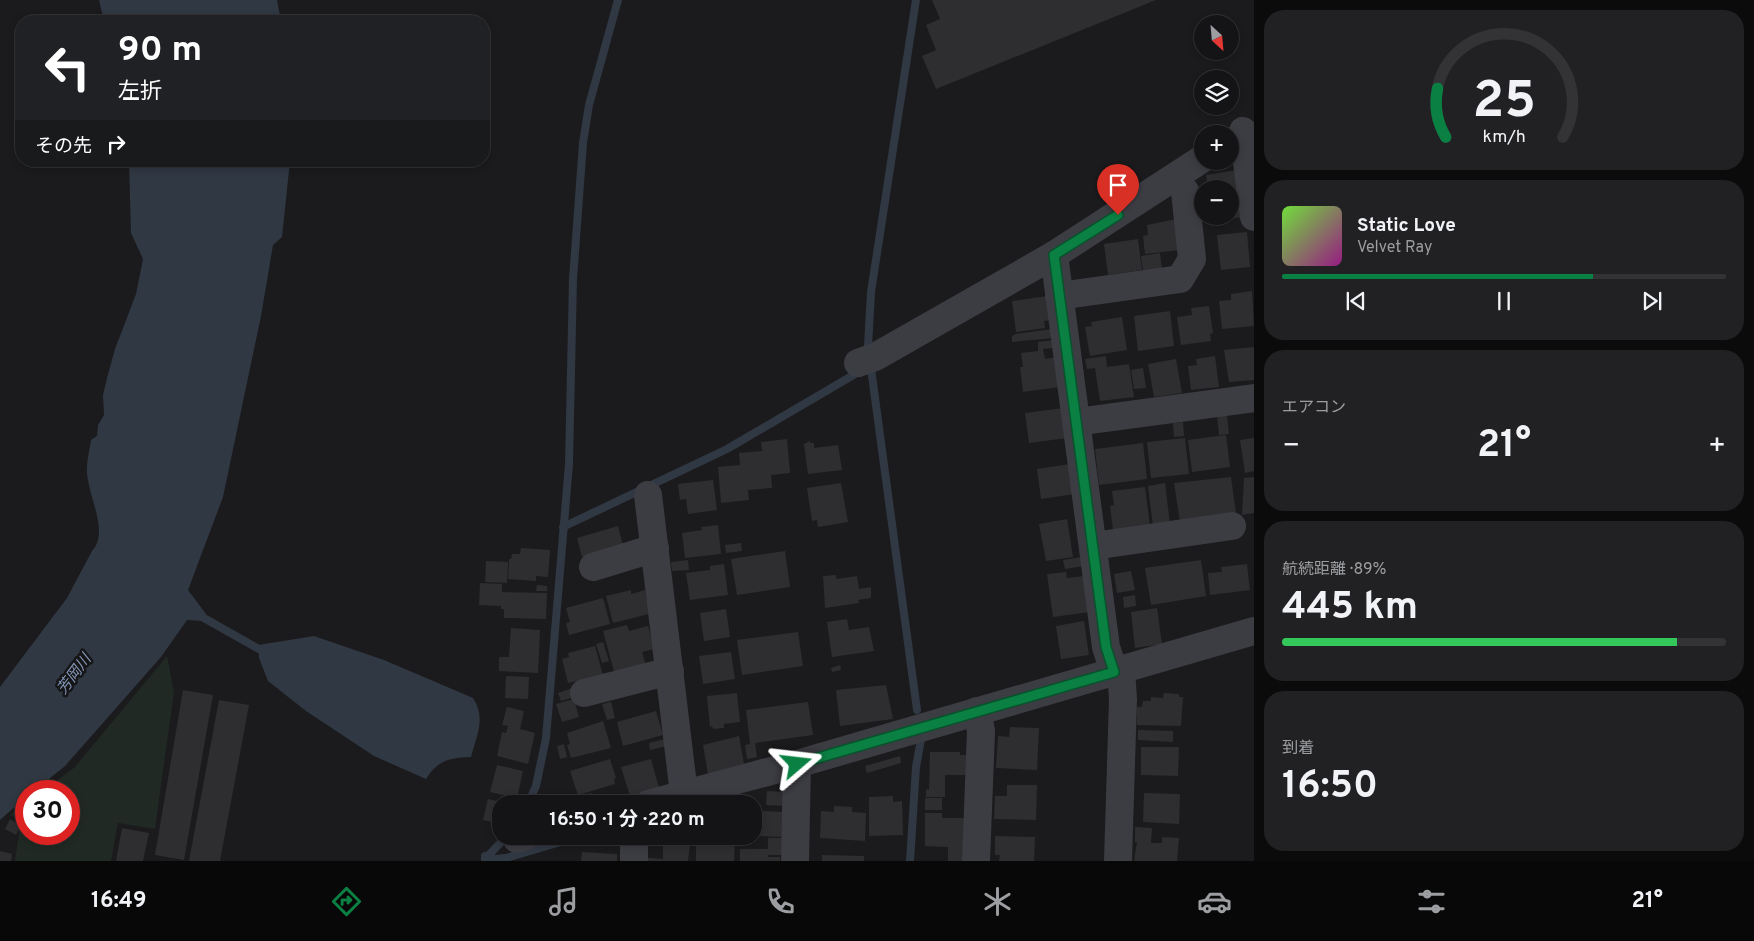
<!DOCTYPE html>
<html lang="ja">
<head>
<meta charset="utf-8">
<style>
  body { margin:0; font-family:Overpass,"Noto Sans JP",sans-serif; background:#212123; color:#f1f3f6; height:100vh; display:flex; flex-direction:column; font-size:19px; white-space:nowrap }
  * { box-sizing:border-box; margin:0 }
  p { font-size:16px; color:#9d9ea1 }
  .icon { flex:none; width:28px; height:28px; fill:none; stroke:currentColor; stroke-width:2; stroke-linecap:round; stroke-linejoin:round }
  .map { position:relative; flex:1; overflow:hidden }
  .details { display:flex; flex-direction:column; gap:10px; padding:10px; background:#0b0b0c; width:500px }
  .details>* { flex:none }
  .banner { position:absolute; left:15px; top:15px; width:475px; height:152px; border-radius:20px; box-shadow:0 2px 8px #0003,0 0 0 1px #333335; background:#202124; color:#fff; overflow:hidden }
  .needle { width:32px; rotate:154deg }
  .fabs { position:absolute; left:1194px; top:15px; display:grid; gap:10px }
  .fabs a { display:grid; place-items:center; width:45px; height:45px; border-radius:50%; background:#141416; box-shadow:0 2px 8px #0003,0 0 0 1px #333335; font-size:25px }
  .speed { position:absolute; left:15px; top:780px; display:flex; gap:10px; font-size:25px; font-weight:700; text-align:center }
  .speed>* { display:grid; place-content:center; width:65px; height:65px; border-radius:50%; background:#141416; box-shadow:0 2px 8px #0003,0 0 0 1px #333335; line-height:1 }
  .speed .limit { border:8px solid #d22; background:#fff; color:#111 }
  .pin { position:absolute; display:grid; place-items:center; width:42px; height:42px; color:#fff; margin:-51px -21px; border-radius:50% 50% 50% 0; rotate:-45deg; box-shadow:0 0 5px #0007 }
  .pin .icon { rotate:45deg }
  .me { position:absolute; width:55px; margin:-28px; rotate:73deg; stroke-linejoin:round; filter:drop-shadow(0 0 4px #0008) }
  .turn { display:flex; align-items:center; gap:18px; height:105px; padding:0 20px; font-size:22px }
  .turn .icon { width:65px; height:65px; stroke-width:2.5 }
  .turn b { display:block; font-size:35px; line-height:42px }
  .then { display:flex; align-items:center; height:48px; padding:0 20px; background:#0003; gap:10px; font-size:19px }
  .big { font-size:38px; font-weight:700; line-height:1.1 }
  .details .widget { flex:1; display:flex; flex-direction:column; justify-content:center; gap:8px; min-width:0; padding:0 18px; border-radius:20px; background:#212123 }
  .details .dial { align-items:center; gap:0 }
  .dial svg { height:130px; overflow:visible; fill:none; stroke:#333335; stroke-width:7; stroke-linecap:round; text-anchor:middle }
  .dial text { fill:#f1f3f6; stroke:none }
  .song { display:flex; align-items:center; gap:15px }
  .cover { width:60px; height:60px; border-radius:8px; background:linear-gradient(135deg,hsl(100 70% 55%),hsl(310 70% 35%)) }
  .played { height:5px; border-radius:2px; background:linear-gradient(90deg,#0b8043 70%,#333335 70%) }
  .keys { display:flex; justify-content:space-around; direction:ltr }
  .heat { display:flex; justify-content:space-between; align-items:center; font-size:28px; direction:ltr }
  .charge { height:8px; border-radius:4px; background:linear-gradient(90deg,#34c759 89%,#333335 0) }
  .trip { position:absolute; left:492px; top:795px; width:270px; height:50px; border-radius:20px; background:#141416; box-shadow:0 2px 8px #0003,0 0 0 1px #333335; font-weight:700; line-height:50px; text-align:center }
  .tab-bar { display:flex; height:80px; justify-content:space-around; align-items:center; background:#080809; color:#9d9ea1 }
  .tab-bar .icon { width:35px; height:35px }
  .tab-bar .selected { color:#0b8043 }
  .tab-bar b { font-size:22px; color:#f1f3f6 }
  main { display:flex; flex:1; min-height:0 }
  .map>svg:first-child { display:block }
  .green { fill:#202923 }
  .water { fill:#303843 }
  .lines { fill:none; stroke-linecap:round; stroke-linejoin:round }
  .stream { stroke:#303843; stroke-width:8 }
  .building { fill:#2e2e31 }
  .minor { stroke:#3c3c43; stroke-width:28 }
  .route-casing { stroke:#07532c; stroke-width:12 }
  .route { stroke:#0b8043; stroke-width:9 }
  .labels { text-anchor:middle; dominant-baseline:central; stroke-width:5; stroke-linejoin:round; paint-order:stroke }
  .water-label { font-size:15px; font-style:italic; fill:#8498b9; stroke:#161618 }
</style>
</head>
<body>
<main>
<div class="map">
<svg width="1254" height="861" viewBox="0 0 1254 861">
  <rect width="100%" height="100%" fill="#1b1b1d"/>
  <!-- green -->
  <path class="green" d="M 167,656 L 174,692 L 155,829 L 118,823 L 111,861 L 15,861 L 21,820 L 10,815 L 26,803 L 26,834 L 69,834 L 69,791 L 43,791 L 75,767 Z"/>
  <!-- water -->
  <g class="water">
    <path d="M 99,0 L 277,0 L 281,21 L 104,21 Z"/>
    <path d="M 129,161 L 290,161 L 282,237 L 273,245 L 261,316 L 223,497 L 188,590 L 206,614 L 202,621 L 187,620 L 161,657 L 65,766 L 34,791 L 26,791 L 26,797 L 0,820 L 0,687 L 67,598 L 92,551 C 111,531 85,492 87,467 C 87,458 90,449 91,440 L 97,436 L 98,425 L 104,415 L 103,395 L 107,378 L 115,349 L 136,294 L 143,259 L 131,233 Z"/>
    <path d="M 314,636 L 384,660 L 473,698 C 486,719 477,734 471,757 C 449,758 438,760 426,779 L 374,756 L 306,711 L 268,681 L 259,658 L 258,645 Z"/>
  </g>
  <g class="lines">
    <!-- stream -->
    <g class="stream">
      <path d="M 916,0 L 871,292 L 868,346 L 917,710"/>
      <path d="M 563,527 L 727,449 L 862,370"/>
      <path d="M 195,613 L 266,653"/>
      <path d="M 528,804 L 536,786 L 546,738 L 569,464 L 573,279 L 583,143 L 589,105 L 618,0"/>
      <path d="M 485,856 L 495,859 L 506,858 L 581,836"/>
      <path d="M 485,859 L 507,836"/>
      <path d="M 910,861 L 916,767 L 922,734"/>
    </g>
  </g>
  <!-- building -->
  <g class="building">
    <path d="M 932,0 L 1156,0 L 936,89 L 922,56 L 936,50 L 926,25 L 940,19 Z"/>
    <path d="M 1237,170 L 1245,217 L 1208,221 L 1208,216 L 1230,216 L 1230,189 L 1208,189 L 1206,175 Z"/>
    <path d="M 1176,219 L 1180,250 L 1145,254 L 1143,236 L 1148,235 L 1147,225 Z"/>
    <path d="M 1247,232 L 1250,267 L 1221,270 L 1217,235 Z"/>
    <path d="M 1138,239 L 1142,270 L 1108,275 L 1104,244 Z"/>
    <path d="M 1160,253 L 1162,269 L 1143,271 L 1141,256 Z"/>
    <path d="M 1252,291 L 1254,326 L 1222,329 L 1219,301 L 1231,300 L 1231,294 Z"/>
    <path d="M 1048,296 L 1052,320 L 1044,321 L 1045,328 L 1016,332 L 1012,301 Z"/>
    <path d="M 1209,306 L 1213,333 L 1210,334 L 1211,341 L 1181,345 L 1177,317 L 1192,315 L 1191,308 Z"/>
    <path d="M 1170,311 L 1174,346 L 1138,351 L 1134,316 Z"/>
    <path d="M 1122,317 L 1127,350 L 1090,356 L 1085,327 L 1092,326 L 1091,322 Z"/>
    <path d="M 1052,329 L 1054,338 L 1012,342 L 1012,336 L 1016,334 Z"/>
    <path d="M 1053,340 L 1053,348 L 1043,349 L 1045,359 L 1057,357 L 1060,387 L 1023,392 L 1020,367 L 1023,367 L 1021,353 L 1038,351 L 1038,342 Z"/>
    <path d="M 1254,347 L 1254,380 L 1229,382 L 1224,350 Z"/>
    <path d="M 1106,356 L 1107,367 L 1129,364 L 1134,397 L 1100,401 L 1095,368 L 1087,369 L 1085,359 Z"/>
    <path d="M 1215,356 L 1219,387 L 1191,390 L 1188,366 L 1197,365 L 1196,359 Z"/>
    <path d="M 1176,359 L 1182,393 L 1154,397 L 1148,364 Z"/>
    <path d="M 1143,368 L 1146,388 L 1134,389 L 1131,370 Z"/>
    <path d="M 1063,408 L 1067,438 L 1029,443 L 1025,413 Z"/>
    <path d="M 1227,415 L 1229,434 L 1219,435 L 1217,416 Z"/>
    <path d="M 1183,422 L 1184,436 L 1174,437 L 1173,423 Z"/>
    <path d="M 1226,435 L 1230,467 L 1192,472 L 1188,440 Z"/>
    <path d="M 1185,438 L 1189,474 L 1151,478 L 1147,442 Z"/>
    <path d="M 1254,438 L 1254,471 L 1245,473 L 1240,440 Z"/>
    <path d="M 787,439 L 790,473 L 771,475 L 772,488 L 748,490 L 749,500 L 721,503 L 718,467 L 740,465 L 739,453 L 762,451 L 761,442 Z"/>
    <path d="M 810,441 L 810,443 L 814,443 L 814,448 L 838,445 L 842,470 L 808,474 L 804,444 Z"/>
    <path d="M 1143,443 L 1147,479 L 1099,485 L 1095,449 Z"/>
    <path d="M 1070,464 L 1075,494 L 1041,499 L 1037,469 Z"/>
    <path d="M 1231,477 L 1236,513 L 1180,522 L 1174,483 Z"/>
    <path d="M 1254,477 L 1254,513 L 1242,515 L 1244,478 Z"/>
    <path d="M 713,480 L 717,510 L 688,514 L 686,499 L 680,500 L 678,484 Z"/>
    <path d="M 841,483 L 848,522 L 818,527 L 817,520 L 812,521 L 807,488 Z"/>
    <path d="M 1165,483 L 1170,524 L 1153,526 L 1148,486 Z"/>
    <path d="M 1145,487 L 1150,526 L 1113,530 L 1110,506 L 1114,505 L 1112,491 Z"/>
    <path d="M 1067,519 L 1073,557 L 1046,561 L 1039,524 Z"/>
    <path d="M 718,525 L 721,554 L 685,558 L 682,533 L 702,530 L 701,527 Z"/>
    <path d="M 618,526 L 623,546 L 582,557 L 577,538 Z"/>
    <path d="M 741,543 L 742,551 L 726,553 L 725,545 Z"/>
    <path d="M 521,548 L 550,550 L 548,577 L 536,576 L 536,581 L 508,579 L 509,559 L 511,559 L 512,554 L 520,554 Z"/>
    <path d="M 785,551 L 790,587 L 737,595 L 731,559 Z"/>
    <path d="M 1082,557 L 1084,566 L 1065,569 L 1063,560 Z"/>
    <path d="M 688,560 L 689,570 L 672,571 L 671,562 Z"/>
    <path d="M 1201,560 L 1206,596 L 1151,605 L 1145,568 Z"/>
    <path d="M 486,561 L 508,562 L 507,583 L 485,582 Z"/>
    <path d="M 724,564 L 728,595 L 690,600 L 686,573 L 710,570 L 710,566 Z"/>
    <path d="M 1247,564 L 1250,590 L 1210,595 L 1208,573 L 1222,572 L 1221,567 Z"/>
    <path d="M 1131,571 L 1135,590 L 1117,593 L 1114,574 Z"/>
    <path d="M 1066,572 L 1067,578 L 1085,576 L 1090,612 L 1053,617 L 1047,574 Z"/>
    <path d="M 836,575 L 836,579 L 857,576 L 859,589 L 871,587 L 871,598 L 858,600 L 859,603 L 825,608 L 823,576 Z"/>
    <path d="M 480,583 L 502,584 L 502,592 L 547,593 L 546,619 L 504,618 L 504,609 L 501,609 L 501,606 L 479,605 Z"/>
    <path d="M 537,585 L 547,586 L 547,591 L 536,591 Z"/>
    <path d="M 631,590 L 631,594 L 645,590 L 649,614 L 613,623 L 606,596 Z"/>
    <path d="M 1135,595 L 1136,606 L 1124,608 L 1123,597 Z"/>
    <path d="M 603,598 L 610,624 L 569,635 L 566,623 L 570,622 L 566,608 Z"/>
    <path d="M 1157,608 L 1162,644 L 1135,648 L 1131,612 Z"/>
    <path d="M 726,609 L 730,637 L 704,641 L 700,613 Z"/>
    <path d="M 847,619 L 849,630 L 869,627 L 874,651 L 832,657 L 827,622 Z"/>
    <path d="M 1084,621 L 1089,655 L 1061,659 L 1056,626 Z"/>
    <path d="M 627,625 L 629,631 L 648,626 L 654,649 L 642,652 L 646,666 L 615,675 L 603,631 Z"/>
    <path d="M 511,628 L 540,630 L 538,673 L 499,671 L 499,657 L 509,657 Z"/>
    <path d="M 798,632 L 803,666 L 742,675 L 737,640 Z"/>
    <path d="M 603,642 L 609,661 L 602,663 L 596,644 Z"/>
    <path d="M 595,646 L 603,675 L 568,683 L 562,659 L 569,657 L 568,653 Z"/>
    <path d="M 731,652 L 735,679 L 703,684 L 699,656 Z"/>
    <path d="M 840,665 L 841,670 L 832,672 L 831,668 Z"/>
    <path d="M 506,676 L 529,677 L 528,699 L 505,698 Z"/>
    <path d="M 886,685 L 893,719 L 840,726 L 836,690 Z"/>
    <path d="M 575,687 L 578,696 L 561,701 L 558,693 Z"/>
    <path d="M 183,690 L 213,695 L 184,860 L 155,855 Z"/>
    <path d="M 737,693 L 740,722 L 724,724 L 724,728 L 713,729 L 712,726 L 710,727 L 707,696 Z"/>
    <path d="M 1164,693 L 1179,694 L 1179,697 L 1183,697 L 1181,726 L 1137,725 L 1137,707 L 1142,707 L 1143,701 L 1151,701 L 1151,697 L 1163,698 Z"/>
    <path d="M 574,699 L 579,717 L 562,722 L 556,704 Z"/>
    <path d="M 219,700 L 249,705 L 220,861 L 189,861 Z"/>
    <path d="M 611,702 L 615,718 L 607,720 L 602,704 Z"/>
    <path d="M 808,702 L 813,735 L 755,743 L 757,757 L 747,759 L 745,745 L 750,744 L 746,710 Z"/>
    <path d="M 507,707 L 524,711 L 520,729 L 535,733 L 528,764 L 497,756 L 502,732 L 506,733 L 508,726 L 502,725 Z"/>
    <path d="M 656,711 L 663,735 L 623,746 L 617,722 Z"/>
    <path d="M 603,721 L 611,748 L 571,758 L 567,745 L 570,744 L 567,733 Z"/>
    <path d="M 1010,727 L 1039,728 L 1037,770 L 996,768 L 998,736 L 1009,737 Z"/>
    <path d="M 1138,730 L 1173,731 L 1173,742 L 1138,740 Z"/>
    <path d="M 739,736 L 744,764 L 708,774 L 703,745 Z"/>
    <path d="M 665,739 L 667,746 L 650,750 L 649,743 Z"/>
    <path d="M 564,744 L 567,757 L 560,759 L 557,746 Z"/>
    <path d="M 1141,747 L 1179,747 L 1178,776 L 1141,775 Z"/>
    <path d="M 930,752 L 960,752 L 960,755 L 967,755 L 967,775 L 945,775 L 945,797 L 926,797 L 926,789 L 929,790 Z"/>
    <path d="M 900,756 L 901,763 L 867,773 L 865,766 Z"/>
    <path d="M 610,759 L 616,778 L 614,779 L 615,784 L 578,795 L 570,771 Z"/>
    <path d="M 651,759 L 659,788 L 630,796 L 621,767 Z"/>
    <path d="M 497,765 L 523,771 L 517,798 L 490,792 Z"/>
    <path d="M 1007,785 L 1037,785 L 1036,820 L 994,819 L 995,796 L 1007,796 Z"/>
    <path d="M 767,791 L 786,792 L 785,806 L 766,805 Z"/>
    <path d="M 591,793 L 594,804 L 578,804 L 576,797 Z"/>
    <path d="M 1144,793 L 1180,794 L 1179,824 L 1143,822 Z"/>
    <path d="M 893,796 L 893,802 L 902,801 L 903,835 L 869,836 L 869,797 Z"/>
    <rect x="925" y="798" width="17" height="12"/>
    <path d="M 488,799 L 506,803 L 501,804 L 501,824 L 483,820 Z"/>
    <path d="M 754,805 L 761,805 L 761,811 L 784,812 L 783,837 L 754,836 Z"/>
    <path d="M 834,806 L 852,807 L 852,812 L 866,813 L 865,841 L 820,838 L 821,811 L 834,812 Z"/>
    <path d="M 925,813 L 942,813 L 942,818 L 964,818 L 963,847 L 966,861 L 948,861 L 948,847 L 925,846 Z"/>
    <path d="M 10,819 L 21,825 L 16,835 L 5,829 Z"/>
    <path d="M 1135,827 L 1152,828 L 1151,843 L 1162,843 L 1162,837 L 1179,838 L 1177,861 L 1134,861 L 1137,842 L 1135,842 Z"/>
    <path d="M 122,828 L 149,833 L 143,861 L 116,861 Z"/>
    <path d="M 663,836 L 691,836 L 688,861 L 648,861 L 648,858 L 663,859 Z"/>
    <path d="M 696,836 L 735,836 L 734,861 L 696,861 Z"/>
    <path d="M 995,836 L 1035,837 L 1034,861 L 999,861 L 1000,855 L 995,855 Z"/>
    <path d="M 768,838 L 783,838 L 783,855 L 768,855 L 768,857 L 780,857 L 780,861 L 740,861 L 740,849 L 768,849 Z"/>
    <path d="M 0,851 L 12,854 L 11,861 L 0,861 Z"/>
    <path d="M 582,852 L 617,854 L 617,861 L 581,861 Z"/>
    <path d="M 822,855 L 864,856 L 864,861 L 822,861 Z"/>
  </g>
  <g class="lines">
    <!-- minor -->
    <g class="minor">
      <path d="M 1243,131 L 1254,217"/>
      <path d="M 1054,255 L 1106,647 L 1114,672"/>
      <path d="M 1059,296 L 1180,279 L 1192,259 L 1185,191"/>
      <path d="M 858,363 L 875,357 L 1054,255 L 1202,159"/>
      <path d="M 1076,422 L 1254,398"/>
      <path d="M 648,495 L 684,794"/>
      <path d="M 1093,546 L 1232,526"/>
      <path d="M 593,567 L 655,548"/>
      <path d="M 584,693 L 670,671"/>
      <path d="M 648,804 L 797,764 L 1254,631"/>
      <path d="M 517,839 L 526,836"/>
      <path d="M 634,861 L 634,836"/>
      <path d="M 795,861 L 797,764"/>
      <path d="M 976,861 L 981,731 L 977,711"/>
      <path d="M 1118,861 L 1123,699 L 1121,670"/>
    </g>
  </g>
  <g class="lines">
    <!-- route casing -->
    <g class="route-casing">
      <path id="route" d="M 797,764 L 1114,672 L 1106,647 L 1054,255 L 1118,215"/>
    </g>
    <!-- route -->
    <use href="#route" class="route"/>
  </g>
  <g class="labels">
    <!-- water labels -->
    <g class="water-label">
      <text transform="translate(75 675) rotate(-53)">芳岡川</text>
    </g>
  </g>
</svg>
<div class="fabs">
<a><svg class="needle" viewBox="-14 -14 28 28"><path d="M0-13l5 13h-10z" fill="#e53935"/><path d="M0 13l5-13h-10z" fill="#9d9ea1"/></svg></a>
<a><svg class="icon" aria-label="layers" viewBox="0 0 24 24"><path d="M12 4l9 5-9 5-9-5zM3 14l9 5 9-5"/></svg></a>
<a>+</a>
<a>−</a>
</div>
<div class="speed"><div class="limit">30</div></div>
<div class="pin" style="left:1118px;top:215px;background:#d93025"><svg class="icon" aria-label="arrive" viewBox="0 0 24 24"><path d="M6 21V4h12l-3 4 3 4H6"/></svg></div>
<svg class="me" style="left:797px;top:764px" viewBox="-20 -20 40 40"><path d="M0-17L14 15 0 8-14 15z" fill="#0b8043" stroke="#fff" stroke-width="4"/></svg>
<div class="trip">16:50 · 1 分 · 220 m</div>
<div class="banner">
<div class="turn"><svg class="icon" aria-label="left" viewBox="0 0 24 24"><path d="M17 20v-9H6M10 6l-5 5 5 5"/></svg><div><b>90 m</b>左折</div></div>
<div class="then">その先<svg class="icon" aria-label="right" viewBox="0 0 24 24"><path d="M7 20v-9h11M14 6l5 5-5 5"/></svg></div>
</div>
</div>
<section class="details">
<div class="widget dial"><svg viewBox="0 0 100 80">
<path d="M14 69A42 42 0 1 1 86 69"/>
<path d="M14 69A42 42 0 0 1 9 39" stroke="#0b8043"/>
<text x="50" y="56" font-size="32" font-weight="700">25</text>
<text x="50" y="72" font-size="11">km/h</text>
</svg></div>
<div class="widget">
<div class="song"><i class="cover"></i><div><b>Static Love</b><p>Velvet Ray</p></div></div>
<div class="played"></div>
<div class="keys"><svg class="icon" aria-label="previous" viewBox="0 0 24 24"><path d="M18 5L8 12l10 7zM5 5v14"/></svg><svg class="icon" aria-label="pause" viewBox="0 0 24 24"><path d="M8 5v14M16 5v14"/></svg><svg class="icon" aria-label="next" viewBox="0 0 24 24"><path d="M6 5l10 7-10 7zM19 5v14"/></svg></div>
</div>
<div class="widget"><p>エアコン</p>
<div class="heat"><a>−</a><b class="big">21°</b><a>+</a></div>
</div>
<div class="widget"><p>航続距離 · 89%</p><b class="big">445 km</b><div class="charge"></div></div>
<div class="widget"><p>到着</p><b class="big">16:50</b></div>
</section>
</main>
<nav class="tab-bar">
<b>16:49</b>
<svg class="icon selected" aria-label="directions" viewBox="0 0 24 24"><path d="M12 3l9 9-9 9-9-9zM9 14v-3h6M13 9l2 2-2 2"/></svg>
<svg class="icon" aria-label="music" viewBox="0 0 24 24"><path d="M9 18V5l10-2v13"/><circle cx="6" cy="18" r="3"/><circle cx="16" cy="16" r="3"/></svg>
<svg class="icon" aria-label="phone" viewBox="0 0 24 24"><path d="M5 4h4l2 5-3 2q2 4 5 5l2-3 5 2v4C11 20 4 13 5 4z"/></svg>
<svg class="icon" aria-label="climate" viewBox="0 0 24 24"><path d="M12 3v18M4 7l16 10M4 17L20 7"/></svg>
<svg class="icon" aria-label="car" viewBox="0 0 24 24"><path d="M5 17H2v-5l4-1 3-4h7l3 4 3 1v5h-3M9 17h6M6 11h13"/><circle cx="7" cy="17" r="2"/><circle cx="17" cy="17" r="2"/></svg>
<svg class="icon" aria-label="filters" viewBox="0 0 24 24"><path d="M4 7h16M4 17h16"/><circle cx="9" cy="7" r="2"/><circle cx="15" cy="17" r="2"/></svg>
<b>21°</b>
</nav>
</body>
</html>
